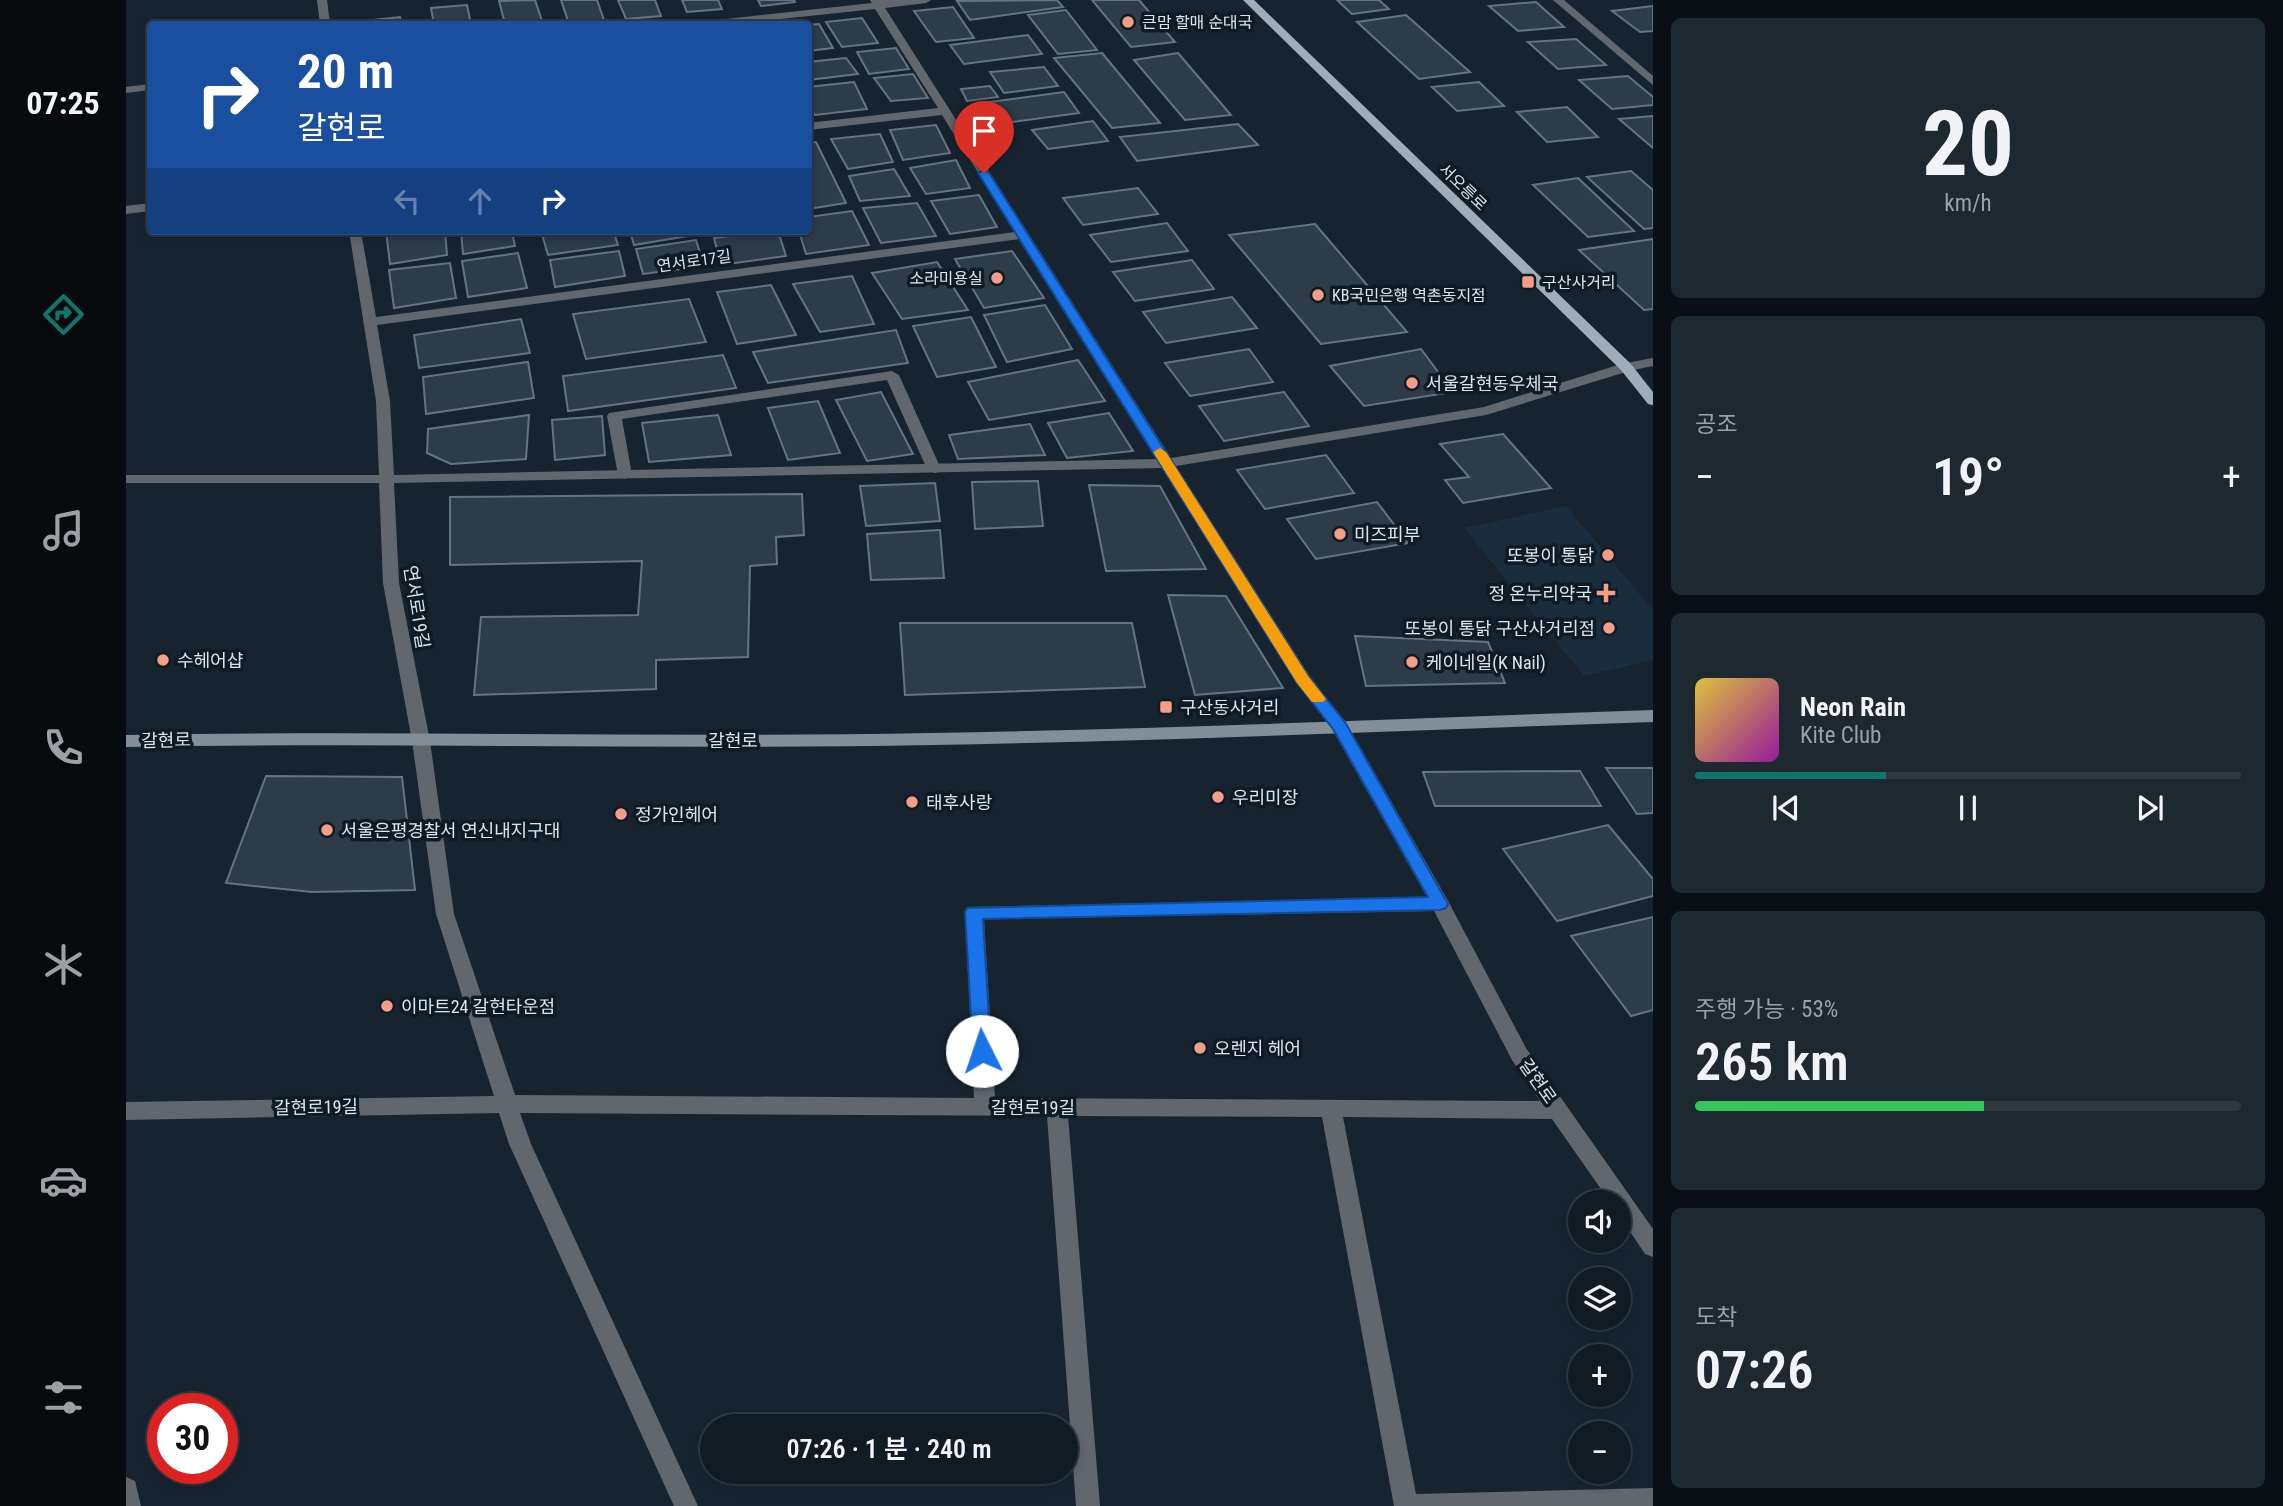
<!DOCTYPE html>
<html lang="ko">
<head>
<meta charset="utf-8">
<style>
  body { margin:0; font-family:"Roboto Condensed","Noto Sans KR",sans-serif; background:#1e2831; color:#f1f3f6; height:100vh; display:flex; flex-direction:column; font-size:26px; white-space:nowrap }
  * { box-sizing:border-box; margin:0 }
  p { font-size:23px; color:#9ca1a6 }
  .icon { flex:none; width:38px; height:38px; fill:none; stroke:currentColor; stroke-width:2; stroke-linecap:round; stroke-linejoin:round }
  .map { position:relative; flex:1; overflow:hidden }
  .drawer { display:flex; flex-direction:column; gap:18px; padding:18px; background:#090f14; width:630px }
  .drawer>* { flex:none }
  .guide { position:absolute; left:21px; top:21px; width:665px; height:214px; border-radius:7px; box-shadow:0 4px 10px #0003,0 0 0 2px #303941; background:#1a4fa0; color:#fff; overflow:hidden }
  .controls { position:absolute; left:1442px; top:1190px; display:grid; gap:14px }
  .controls a { display:grid; place-items:center; width:63px; height:63px; border-radius:50%; background:#111b24; box-shadow:0 4px 10px #0003,0 0 0 2px #303941; font-size:35px }
  .speed { position:absolute; left:21px; top:1393px; display:flex; gap:14px; font-size:35px; font-weight:700; text-align:center }
  .speed>* { display:grid; place-content:center; width:91px; height:91px; border-radius:50%; background:#111b24; box-shadow:0 4px 10px #0003,0 0 0 2px #303941; line-height:1 }
  .speed .limit { border:10px solid #d22; background:#fff; color:#111 }
  .pin { position:absolute; display:grid; place-items:center; width:60px; height:60px; color:#fff; margin:-72px -30px; border-radius:50% 50% 50% 0; rotate:-45deg; box-shadow:0 0 7px #0007 }
  .pin .icon { rotate:45deg }
  .me { position:absolute; width:77px; margin:-38px; rotate:356deg; stroke-linejoin:round; filter:drop-shadow(0 0 5px #0008) }
  .turn { display:flex; align-items:center; gap:24px; height:147px; padding:0 35px; font-size:32px }
  .turn .icon { width:91px; height:91px; stroke-width:2.5 }
  .turn b { display:block; font-size:49px; line-height:60px }
  .lanes { display:flex; align-items:center; height:66px; padding:0 35px; background:#0003; justify-content:center; gap:35px; direction:ltr }
  .lanes .off { opacity:.35 }
  .big { font-size:52px; font-weight:600; line-height:1.1 }
  .drawer .card { flex:1; display:flex; flex-direction:column; justify-content:center; gap:10px; min-width:0; padding:0 24px; border-radius:10px; background:#1e2831 }
  .drawer .dial { align-items:center; gap:0 }
  .dial b { font-size:91px; line-height:1 }
  .song { display:flex; align-items:center; gap:21px }
  .cover { width:84px; height:84px; border-radius:10px; background:linear-gradient(135deg,hsl(50 70% 55%),hsl(300 70% 35%)) }
  .played { height:7px; border-radius:4px; background:linear-gradient(90deg,#0f766e 35%,#303941 35%) }
  .keys { display:flex; justify-content:space-around; direction:ltr }
  .heat { display:flex; justify-content:space-between; align-items:center; font-size:38px; direction:ltr }
  .charge { height:10px; border-radius:5px; background:linear-gradient(90deg,#34c759 53%,#303941 0) }
  .trip { position:absolute; left:574px; top:1414px; width:378px; height:70px; border-radius:35px; background:#111b24; box-shadow:0 4px 10px #0003,0 0 0 2px #303941; font-weight:600; line-height:70px; text-align:center }
  main { display:flex; flex:1; min-height:0 }
  .tabs { display:flex; flex-direction:column; width:126px; justify-content:space-around; align-items:center; background:#070b0e; color:#9ca1a6 }
  .tabs .icon { width:49px; height:49px }
  .tabs .current { color:#0f766e }
  .tabs b { font-size:32px; color:#f1f3f6 }
  .map>svg:first-child { display:block }
  .built { fill:#1a2d3d }
  .building { fill:#2e3c49; stroke:#647482; stroke-width:2 }
  .lines { fill:none; stroke-linecap:round; stroke-linejoin:round }
  .service { fill:#61676d; fill-rule:evenodd }
  .minor { fill:#61676d; fill-rule:evenodd }
  .secondary { fill:#848e98; fill-rule:evenodd }
  .primary { fill:#9fadb9; fill-rule:evenodd }
  .route { fill:#1a73e8; stroke:#114b97; stroke-width:2 }
  .slow { fill:#f59e0b }
  .poi-dot { fill:#f49e87; stroke:#0e1b26; stroke-width:2.5 }
  .labels { text-anchor:middle; dominant-baseline:central; stroke-width:7; stroke-linejoin:round; paint-order:stroke }
  .far-poi-label { font-size:16px; fill:#dbe4ec; stroke:#0e1b26; text-anchor:start }
  .far-street-label { font-size:16px; fill:#dbe4ec; stroke:#0e1b26 }
  .poi-label { font-size:18px; fill:#dbe4ec; stroke:#0e1b26; text-anchor:start }
  .street-label { font-size:18px; fill:#dbe4ec; stroke:#0e1b26 }
</style>
</head>
<body>
<main>
<nav class="tabs">
<b>07:25</b>
<svg class="icon current" aria-label="directions" viewBox="0 0 24 24"><path d="M12 3l9 9-9 9-9-9zM9 14v-3h6M13 9l2 2-2 2"/></svg>
<svg class="icon" aria-label="music" viewBox="0 0 24 24"><path d="M9 18V5l10-2v13"/><circle cx="6" cy="18" r="3"/><circle cx="16" cy="16" r="3"/></svg>
<svg class="icon" aria-label="phone" viewBox="0 0 24 24"><path d="M5 4h4l2 5-3 2q2 4 5 5l2-3 5 2v4C11 20 4 13 5 4z"/></svg>
<svg class="icon" aria-label="climate" viewBox="0 0 24 24"><path d="M12 3v18M4 7l16 10M4 17L20 7"/></svg>
<svg class="icon" aria-label="car" viewBox="0 0 24 24"><path d="M5 17H2v-5l4-1 3-4h7l3 4 3 1v5h-3M9 17h6M6 11h13"/><circle cx="7" cy="17" r="2"/><circle cx="17" cy="17" r="2"/></svg>
<svg class="icon" aria-label="filters" viewBox="0 0 24 24"><path d="M4 7h16M4 17h16"/><circle cx="9" cy="7" r="2"/><circle cx="15" cy="17" r="2"/></svg>
</nav>
<div class="map">
<svg width="1527" height="1506" viewBox="0 0 1527 1506">
  <rect width="100%" height="100%" fill="#172430"/>
  <!-- built -->
  <path class="built" d="M 1440,506 L 1527,610 L 1527,660 L 1458,676 L 1338,528 Z"/>
  <!-- building -->
  <g class="building">
    <path d="M 409,0 L 417,24 L 379,24 L 373,1 Z"/>
    <path d="M 435,0 L 471,0 L 479,23 L 443,24 Z"/>
    <path d="M 492,0 L 529,0 L 535,16 L 500,19 Z"/>
    <path d="M 556,0 L 592,0 L 596,9 L 561,12 Z"/>
    <path d="M 632,0 L 668,0 L 669,2 L 635,6 Z"/>
    <path d="M 931,0 L 937,7 L 844,20 L 831,1 Z"/>
    <path d="M 966,0 L 1013,0 L 1049,42 L 1005,47 Z"/>
    <path d="M 1211,0 L 1253,0 L 1263,9 L 1226,14 Z"/>
    <path d="M 1410,2 L 1438,27 L 1392,31 L 1363,6 Z"/>
    <path d="M 341,5 L 345,24 L 308,24 L 305,8 Z"/>
    <path d="M 1527,6 L 1527,31 L 1514,32 L 1486,11 Z"/>
    <path d="M 827,7 L 848,38 L 810,42 L 788,11 Z"/>
    <path d="M 940,10 L 971,50 L 932,54 L 902,15 Z"/>
    <path d="M 1280,15 L 1344,72 L 1293,79 L 1231,22 Z"/>
    <path d="M 274,17 L 275,24 L 230,24 L 230,22 Z"/>
    <path d="M 736,18 L 752,43 L 716,47 L 700,22 Z"/>
    <path d="M 693,24 L 707,48 L 682,51 L 682,25 Z"/>
    <path d="M 902,35 L 916,54 L 838,64 L 824,45 Z"/>
    <path d="M 1450,39 L 1480,65 L 1432,69 L 1402,42 Z"/>
    <path d="M 770,48 L 783,69 L 743,74 L 731,52 Z"/>
    <path d="M 976,53 L 1034,123 L 986,128 L 928,58 Z"/>
    <path d="M 1052,53 L 1105,115 L 1059,120 L 1008,60 Z"/>
    <path d="M 720,58 L 732,74 L 682,80 L 682,62 Z"/>
    <path d="M 918,67 L 932,86 L 878,93 L 864,72 Z"/>
    <path d="M 787,74 L 802,98 L 765,101 L 748,78 Z"/>
    <path d="M 1502,76 L 1527,97 L 1527,105 L 1486,109 L 1453,80 Z"/>
    <path d="M 728,82 L 741,109 L 689,115 L 682,104 L 682,87 Z"/>
    <path d="M 1353,82 L 1378,106 L 1331,111 L 1306,87 Z"/>
    <path d="M 864,86 L 872,97 L 841,101 L 835,89 Z"/>
    <path d="M 938,92 L 953,113 L 872,124 L 856,103 Z"/>
    <path d="M 1441,107 L 1472,137 L 1421,142 L 1391,112 Z"/>
    <path d="M 1527,116 L 1527,148 L 1493,119 Z"/>
    <path d="M 967,121 L 982,141 L 922,149 L 906,130 Z"/>
    <path d="M 1112,124 L 1132,145 L 1011,161 L 994,137 Z"/>
    <path d="M 810,125 L 824,153 L 777,160 L 764,130 Z"/>
    <path d="M 754,134 L 767,162 L 722,169 L 705,139 Z"/>
    <path d="M 690,142 L 720,203 L 682,209 L 682,143 Z"/>
    <path d="M 830,160 L 844,188 L 800,194 L 784,168 Z"/>
    <path d="M 768,169 L 784,196 L 734,201 L 723,176 Z"/>
    <path d="M 1505,171 L 1527,190 L 1527,228 L 1518,229 L 1461,177 Z"/>
    <path d="M 1452,178 L 1508,231 L 1462,237 L 1407,185 Z"/>
    <path d="M 1012,188 L 1032,214 L 957,225 L 937,198 Z"/>
    <path d="M 853,195 L 871,227 L 824,234 L 805,201 Z"/>
    <path d="M 791,203 L 810,236 L 755,243 L 737,208 Z"/>
    <path d="M 726,211 L 743,245 L 680,254 L 673,231 L 682,231 L 682,217 Z"/>
    <path d="M 1041,223 L 1062,251 L 985,262 L 964,235 Z"/>
    <path d="M 1189,224 L 1281,332 L 1195,344 L 1103,235 Z"/>
    <path d="M 260,231 L 319,231 L 321,255 L 264,264 Z"/>
    <path d="M 335,231 L 386,231 L 389,246 L 337,254 Z"/>
    <path d="M 415,231 L 462,231 L 470,234 L 487,231 L 492,245 L 422,255 Z"/>
    <path d="M 504,231 L 567,231 L 568,235 L 508,245 Z"/>
    <path d="M 641,231 L 652,231 L 660,256 L 595,265 L 588,238 Z"/>
    <path d="M 1527,239 L 1527,309 L 1518,310 L 1453,250 Z"/>
    <path d="M 570,240 L 578,266 L 517,274 L 510,249 Z"/>
    <path d="M 493,251 L 499,276 L 429,287 L 424,260 Z"/>
    <path d="M 886,251 L 918,298 L 858,308 L 829,259 Z"/>
    <path d="M 392,253 L 401,288 L 342,297 L 336,261 Z"/>
    <path d="M 1066,260 L 1088,289 L 1009,301 L 987,272 Z"/>
    <path d="M 811,262 L 842,310 L 776,319 L 746,273 Z"/>
    <path d="M 324,263 L 330,298 L 268,308 L 263,270 Z"/>
    <path d="M 726,276 L 748,324 L 694,332 L 667,284 Z"/>
    <path d="M 645,285 L 670,335 L 611,344 L 591,292 Z"/>
    <path d="M 1106,297 L 1131,328 L 1040,343 L 1017,312 Z"/>
    <path d="M 563,299 L 580,342 L 460,359 L 447,314 Z"/>
    <path d="M 919,305 L 946,349 L 881,362 L 858,315 Z"/>
    <path d="M 845,317 L 870,367 L 811,377 L 787,326 Z"/>
    <path d="M 395,319 L 404,353 L 293,368 L 288,335 Z"/>
    <path d="M 770,330 L 782,363 L 642,383 L 627,352 Z"/>
    <path d="M 1123,349 L 1147,382 L 1064,396 L 1039,363 Z"/>
    <path d="M 1295,349 L 1327,392 L 1238,406 L 1204,366 Z"/>
    <path d="M 597,355 L 610,388 L 442,411 L 437,376 Z"/>
    <path d="M 952,360 L 979,401 L 863,420 L 842,382 Z"/>
    <path d="M 402,362 L 408,398 L 300,414 L 297,377 Z"/>
    <path d="M 755,392 L 787,454 L 741,461 L 710,400 Z"/>
    <path d="M 1158,392 L 1183,426 L 1098,441 L 1073,406 Z"/>
    <path d="M 692,401 L 714,453 L 662,460 L 642,408 Z"/>
    <path d="M 983,413 L 1007,451 L 941,458 L 922,423 Z"/>
    <path d="M 403,415 L 400,459 L 325,464 L 301,453 L 302,429 Z"/>
    <path d="M 592,415 L 605,455 L 523,462 L 516,423 Z"/>
    <path d="M 476,416 L 479,455 L 429,460 L 426,420 Z"/>
    <path d="M 904,424 L 919,455 L 832,459 L 823,435 Z"/>
    <path d="M 1377,434 L 1425,488 L 1337,503 L 1319,480 L 1343,477 L 1314,444 Z"/>
    <path d="M 1200,455 L 1228,493 L 1139,509 L 1111,470 Z"/>
    <path d="M 912,481 L 917,526 L 849,529 L 846,482 Z"/>
    <path d="M 809,483 L 814,521 L 740,526 L 734,486 Z"/>
    <path d="M 963,485 L 1034,486 L 1080,569 L 980,571 Z"/>
    <path d="M 676,494 L 678,535 L 650,537 L 651,564 L 624,566 L 622,657 L 530,660 L 530,689 L 348,695 L 355,617 L 512,615 L 516,561 L 324,565 L 324,497 Z"/>
    <path d="M 1251,502 L 1282,543 L 1190,559 L 1161,519 Z"/>
    <path d="M 814,530 L 818,578 L 745,580 L 741,534 Z"/>
    <path d="M 1042,595 L 1100,596 L 1157,688 L 1069,695 Z"/>
    <path d="M 774,623 L 1006,623 L 1019,687 L 779,695 Z"/>
    <path d="M 1229,636 L 1362,642 L 1379,683 L 1240,686 Z"/>
    <path d="M 1480,768 L 1527,768 L 1527,813 L 1511,814 Z"/>
    <path d="M 1454,771 L 1475,806 L 1309,806 L 1297,772 Z"/>
    <path d="M 140,776 L 276,777 L 289,890 L 186,892 L 100,883 Z"/>
    <path d="M 1482,825 L 1527,879 L 1527,896 L 1431,921 L 1377,849 Z"/>
    <path d="M 1527,917 L 1527,1010 L 1505,1016 L 1445,936 Z"/>
  </g>
  <g class="lines">
    <!-- service -->
    <path class="service" d="M 766,371 L 773,375 L 815,469 L 813,472 L 808,473 L 801,469 L 761,380 L 496,419 L 506,475 L 499,479 L 492,475 L 481,416 L 483,413 Z"/>
    <!-- minor -->
    <g class="minor">
      <path d="M 191,0 L 201,0 L 204,24 L 194,24 Z"/>
      <path d="M 744,0 L 805,0 L 800,3 L 759,8 L 1045,458 L 1358,407 L 1495,364 L 1527,358 L 1527,366 L 1503,371 L 1360,415 L 1050,466 L 1183,675 L 1222,726 L 1321,899 L 1400,1048 L 1527,1229 L 1527,1257 L 1519,1254 L 1493,1215 L 1493,1202 L 1484,1202 L 1426,1119 L 1217,1117 L 1290,1494 L 1527,1488 L 1527,1506 L 1268,1506 L 1196,1117 L 942,1116 L 974,1506 L 950,1506 L 921,1116 L 394,1113 L 405,1144 L 572,1506 L 548,1506 L 383,1144 L 373,1113 L 0,1120 L 0,1102 L 368,1096 L 310,914 L 286,741 L 257,583 L 253,483 L 0,483 L 0,475 L 253,475 L 250,401 L 223,231 L 235,231 L 250,317 L 889,232 L 816,115 L 682,130 L 682,123 L 812,108 L 749,9 L 607,24 L 577,24 L 582,21 L 746,3 ZM 893,239 L 1031,459 L 268,475 L 264,401 L 251,325 ZM 1036,468 L 1171,683 L 1206,729 L 1301,897 L 841,907 L 839,912 L 848,1098 L 389,1095 L 328,914 L 304,741 L 273,583 L 268,483 ZM 1308,911 L 1386,1060 L 1414,1101 L 869,1098 L 858,919 Z"/>
      <path d="M 1427,0 L 1438,0 L 1527,76 L 1527,85 Z"/>
      <path d="M 24,84 L 24,90 L 0,93 L 0,87 Z"/>
      <path d="M 24,203 L 24,211 L 0,214 L 0,206 Z"/>
      <path d="M 0,1477 L 9,1481 L 15,1506 L 0,1506 Z"/>
    </g>
    <!-- secondary -->
    <path class="secondary" d="M 1527,710 L 1527,722 C 1287,730 1046,741 806,745 C 537,750 269,742 0,747 L 0,735 C 269,730 537,738 806,733 C 1046,729 1287,718 1527,710 Z"/>
    <!-- primary -->
    <path class="primary" d="M 1117,0 L 1128,0 L 1505,364 L 1527,392 L 1527,405 L 1522,404 L 1495,370 Z"/>
  </g>
  <!-- route -->
  <path class="route" d="M 858,170 L 863,173 L 1182,676 L 1219,722 L 1322,904 L 1320,908 L 1314,910 L 857,919 L 865,1051 L 862,1056 L 856,1059 L 849,1056 L 847,1051 L 839,912 L 841,908 L 1302,897 L 1207,729 L 1171,683 L 852,173 Z"/>
  <!-- slow -->
  <path class="slow" d="M 1034,448 L 1040,452 L 1182,676 L 1200,699 L 1197,702 L 1186,702 L 1171,683 L 1027,452 Z"/>
  <!-- markers -->
  <g class="poi-dot">
    <circle cx="1002" cy="22" r="7"/>
    <circle cx="871" cy="278" r="7"/>
    <rect x="1395" y="275" width="14" height="14" rx="3.5"/>
    <circle cx="1192" cy="295" r="7"/>
    <circle cx="1286" cy="383" r="7"/>
    <circle cx="1214" cy="534" r="7"/>
    <circle cx="1482" cy="555" r="7"/>
    <path d="M1476.5 582.5h7v7h7v7h-7v7h-7v-7h-7v-7h7z"/>
    <circle cx="1483" cy="628" r="7"/>
    <circle cx="37" cy="660" r="7"/>
    <circle cx="1286" cy="662" r="7"/>
    <rect x="1033" y="700" width="14" height="14" rx="3.5"/>
    <circle cx="1092" cy="797" r="7"/>
    <circle cx="786" cy="802" r="7"/>
    <circle cx="495" cy="814" r="7"/>
    <circle cx="201" cy="830" r="7"/>
    <circle cx="261" cy="1006" r="7"/>
    <circle cx="1074" cy="1048" r="7"/>
  </g>
  <g class="labels">
    <!-- far-poi labels -->
    <g class="far-poi-label">
      <text x="1016" y="22">큰맘 할매 순대국</text>
      <text x="857" y="278" text-anchor="end">소라미용실</text>
      <text x="1416" y="282">구산사거리</text>
      <text x="1206" y="295">KB국민은행 역촌동지점</text>
    </g>
    <!-- far-street labels -->
    <g class="far-street-label">
      <text transform="translate(1337 187) rotate(44)">서오릉로</text>
      <text transform="translate(568 261) rotate(-8)">연서로17길</text>
    </g>
    <!-- poi labels -->
    <g class="poi-label">
      <text x="1300" y="383">서울갈현동우체국</text>
      <text x="1228" y="534">미즈피부</text>
      <text x="1468" y="555" text-anchor="end">또봉이 통닭</text>
      <text x="1466" y="593" text-anchor="end">정 온누리약국</text>
      <text x="1469" y="628" text-anchor="end">또봉이 통닭 구산사거리점</text>
      <text x="51" y="660">수헤어샵</text>
      <text x="1300" y="662">케이네일(K Nail)</text>
      <text x="1054" y="707">구산동사거리</text>
      <text x="1106" y="797">우리미장</text>
      <text x="800" y="802">태후사랑</text>
      <text x="509" y="814">정가인헤어</text>
      <text x="215" y="830">서울은평경찰서 연신내지구대</text>
      <text x="275" y="1006">이마트24 갈현타운점</text>
      <text x="1088" y="1048">오렌지 헤어</text>
    </g>
    <!-- street labels -->
    <g class="street-label">
      <text transform="translate(291 607) rotate(81)">연서로19길</text>
      <text transform="translate(40 740) rotate(-1)">갈현로</text>
      <text x="607" y="740">갈현로</text>
      <text transform="translate(1412 1081) rotate(55)">갈현로</text>
      <text transform="translate(190 1107) rotate(-1)">갈현로19길</text>
      <text x="907" y="1107">갈현로19길</text>
    </g>
  </g>
</svg>
<div class="controls">
<a><svg class="icon" aria-label="sound" viewBox="0 0 24 24"><path d="M4 9h4l5-4v14l-5-4H4zM17 9q2 3 0 6"/></svg></a>
<a><svg class="icon" aria-label="layers" viewBox="0 0 24 24"><path d="M12 4l9 5-9 5-9-5zM3 14l9 5 9-5"/></svg></a>
<a>+</a>
<a>−</a>
</div>
<div class="speed"><div class="limit">30</div></div>
<div class="pin" style="left:858px;top:173px;background:#d93025"><svg class="icon" aria-label="arrive" viewBox="0 0 24 24"><path d="M6 21V4h12l-3 4 3 4H6"/></svg></div>
<svg class="me" style="left:856px;top:1051px" viewBox="-20 -20 40 40"><circle r="19" fill="#fff"/><path d="M0-13L10 11 0 6-10 11z" fill="#1a73e8"/></svg>
<div class="trip">07:26 · 1 분 · 240 m</div>
<div class="guide">
<div class="turn"><svg class="icon" aria-label="right" viewBox="0 0 24 24"><path d="M7 20v-9h11M14 6l5 5-5 5"/></svg><div><b>20 m</b>갈현로</div></div>
<div class="lanes"><svg class="icon off" aria-label="left" viewBox="0 0 24 24"><path d="M17 20v-9H6M10 6l-5 5 5 5"/></svg><svg class="icon off" aria-label="ahead" viewBox="0 0 24 24"><path d="M12 20V5M6 11l6-6 6 6"/></svg><svg class="icon" aria-label="right" viewBox="0 0 24 24"><path d="M7 20v-9h11M14 6l5 5-5 5"/></svg></div>
</div>
</div>
<section class="drawer">
<div class="card dial"><b>20</b><p>km/h</p></div>
<div class="card"><p>공조</p>
<div class="heat"><a>−</a><b class="big">19°</b><a>+</a></div>
</div>
<div class="card">
<div class="song"><i class="cover"></i><div><b>Neon Rain</b><p>Kite Club</p></div></div>
<div class="played"></div>
<div class="keys"><svg class="icon" aria-label="previous" viewBox="0 0 24 24"><path d="M18 5L8 12l10 7zM5 5v14"/></svg><svg class="icon" aria-label="pause" viewBox="0 0 24 24"><path d="M8 5v14M16 5v14"/></svg><svg class="icon" aria-label="next" viewBox="0 0 24 24"><path d="M6 5l10 7-10 7zM19 5v14"/></svg></div>
</div>
<div class="card"><p>주행 가능 · 53%</p><b class="big">265 km</b><div class="charge"></div></div>
<div class="card"><p>도착</p><b class="big">07:26</b></div>
</section>
</main>
</body>
</html>
